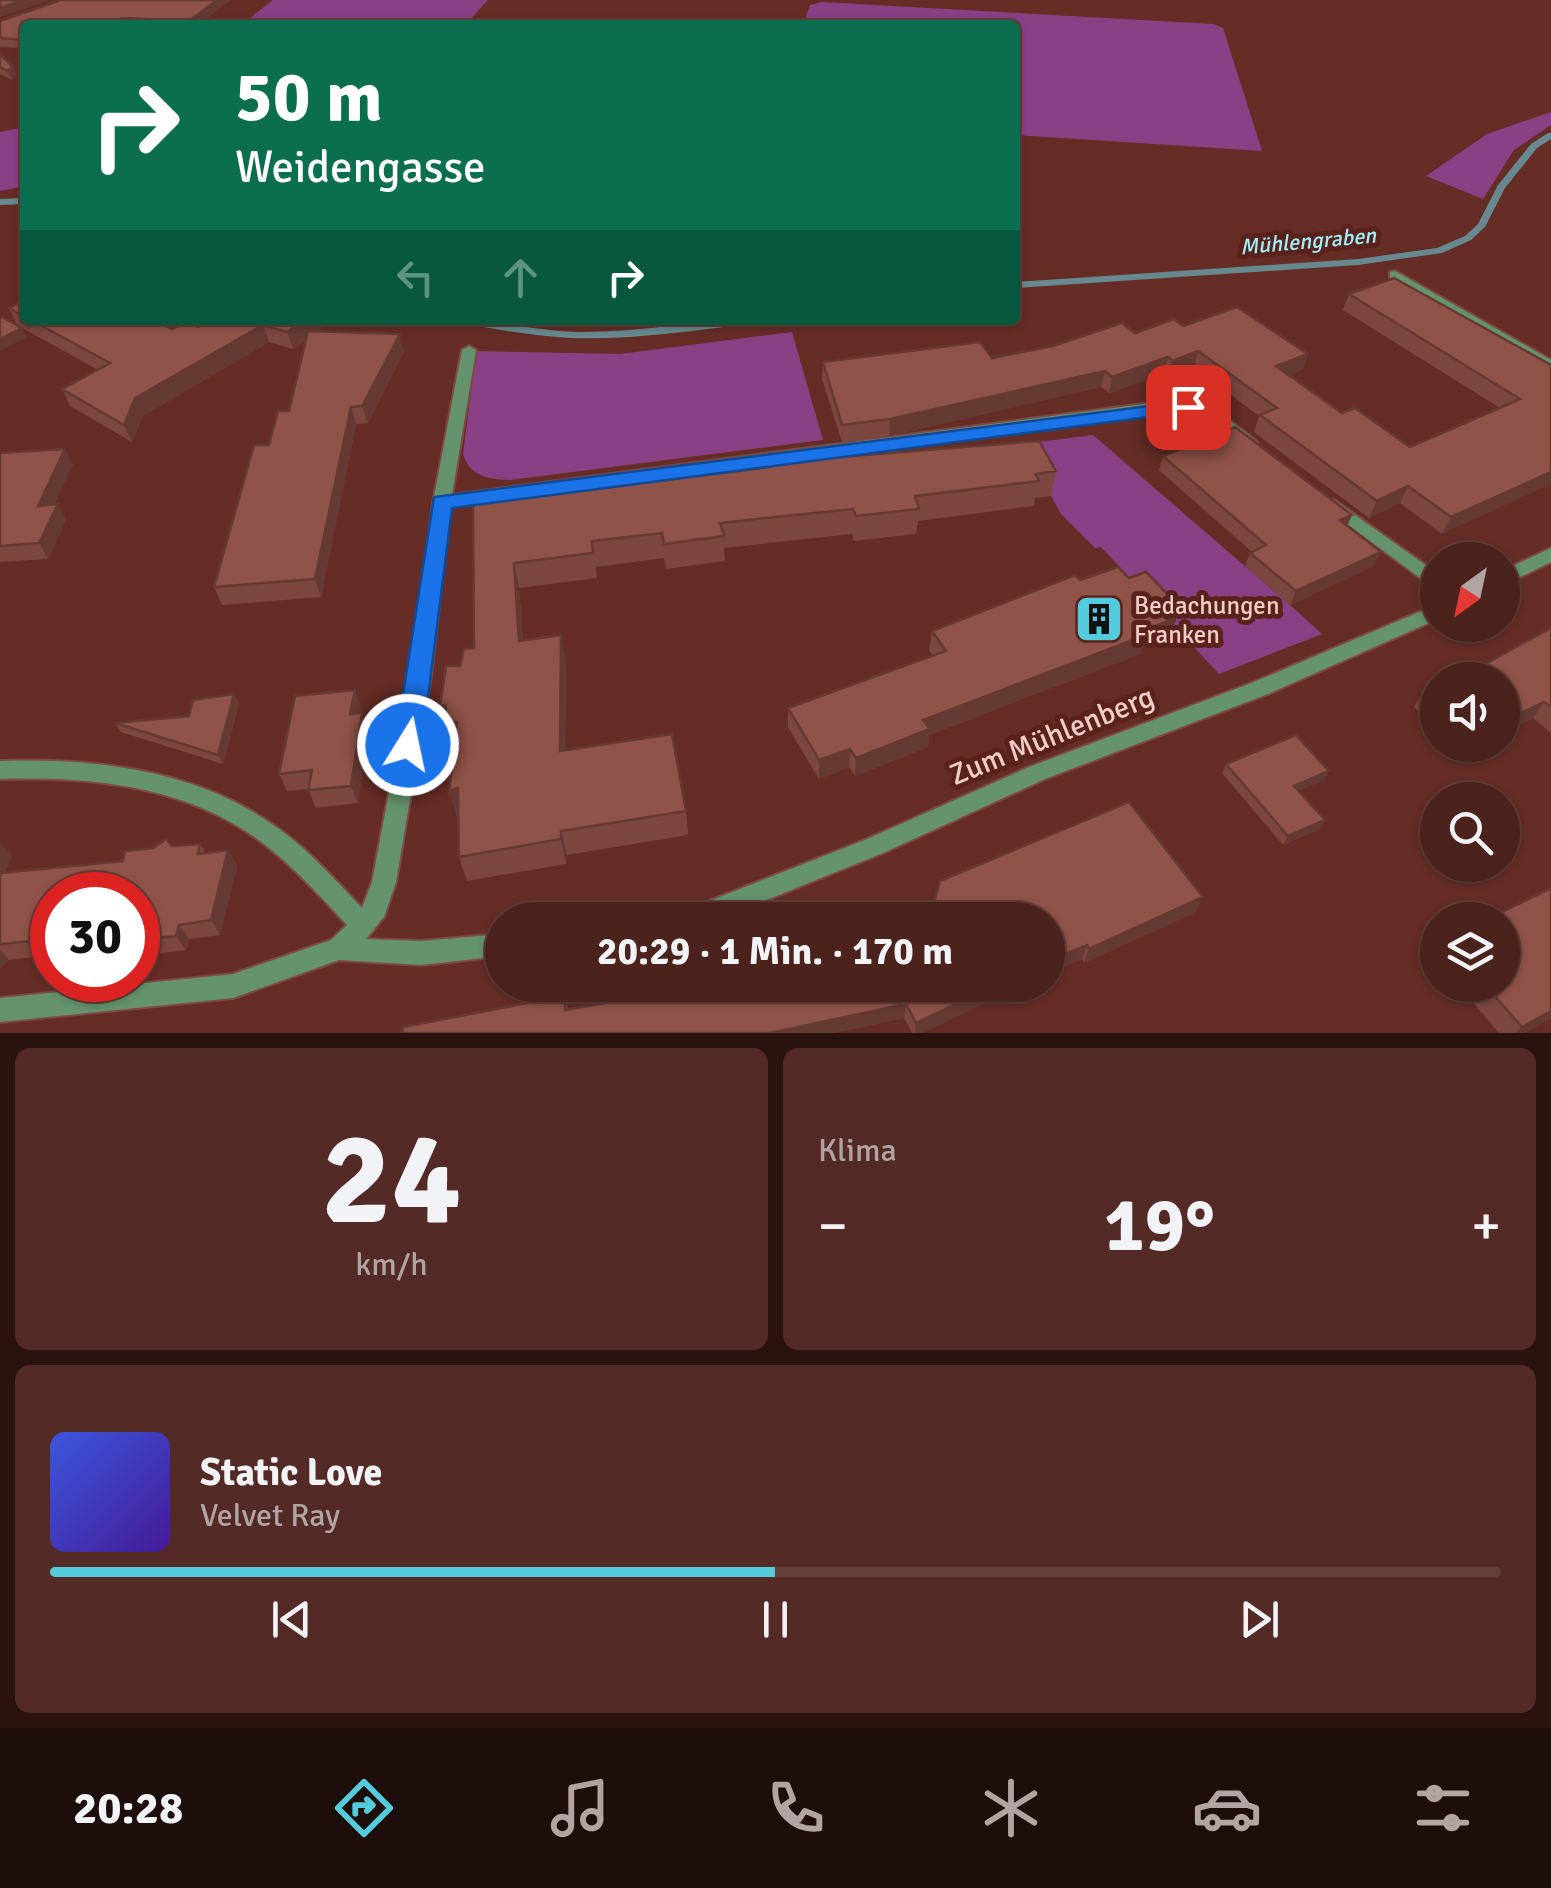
<!DOCTYPE html>
<html lang="de">
<head>
<meta charset="utf-8">
<style>
  body { margin:0; font-family:Signika,sans-serif; background:#532a25; color:#f1f3f6; height:100vh; display:flex; flex-direction:column; font-size:38px; white-space:nowrap }
  * { box-sizing:border-box; margin:0 }
  p { font-size:32px; color:#b2a4a3 }
  .icon { flex:none; width:55px; height:55px; fill:none; stroke:currentColor; stroke-width:2; stroke-linecap:round; stroke-linejoin:round }
  .map { position:relative; height:1033px; overflow:hidden }
  .drawer { display:flex; flex-direction:column; gap:15px; padding:15px; background:#2a130f; flex:1 }
  .drawer>* { flex:none }
  .hud { position:absolute; left:20px; top:20px; width:1000px; height:305px; border-radius:10px; box-shadow:0 2px 8px #0004,0 0 0 2px #633f3b; background:#0b6e4f; color:#fff; overflow:hidden }
  .needle { width:65px; rotate:213deg }
  .fabs { position:absolute; left:1420px; top:542px; display:grid; gap:20px }
  .fabs a { display:grid; place-items:center; width:100px; height:100px; border-radius:50%; background:#4c221c; box-shadow:0 2px 8px #0004,0 0 0 2px #633f3b; font-size:50px }
  .speed { position:absolute; left:30px; top:872px; display:flex; gap:20px; font-size:50px; font-weight:700; text-align:center }
  .speed>* { display:grid; place-content:center; width:130px; height:130px; border-radius:50%; background:#4c221c; box-shadow:0 2px 8px #0004,0 0 0 2px #633f3b; line-height:1 }
  .speed .limit { border:15px solid #d22; background:#fff; color:#111 }
  .pin { position:absolute; display:grid; place-items:center; width:85px; height:85px; color:#fff; margin:-42px; border-radius:20px; box-shadow:0 5px 15px #0006 }
  .me { position:absolute; width:110px; margin:-55px; rotate:10deg; stroke-linejoin:round; filter:drop-shadow(0 0 8px #0008) }
  .turn { display:flex; align-items:center; gap:35px; height:210px; padding:0 50px; font-size:45px }
  .turn .icon { width:130px; height:130px; stroke-width:2.5 }
  .turn b { display:block; font-size:70px; line-height:85px }
  .lanes { display:flex; align-items:center; height:95px; padding:0 50px; background:#0003; justify-content:center; gap:50px; direction:ltr }
  .lanes .off { opacity:.35 }
  .big { font-size:75px; font-weight:700; line-height:1.1 }
  .drawer .tile { flex:1; display:flex; flex-direction:column; justify-content:center; gap:15px; min-width:0; padding:0 35px; border-radius:15px; background:#532a25 }
  .drawer .dial { align-items:center; gap:0 }
  .dial b { font-size:130px; line-height:1 }
  .song { display:flex; align-items:center; gap:30px }
  .cover { width:120px; height:120px; border-radius:15px; background:linear-gradient(135deg,hsl(230 70% 55%),hsl(260 70% 35%)) }
  .played { height:10px; border-radius:5px; background:linear-gradient(90deg,#54cadd 50%,#633f3b 50%) }
  .keys { display:flex; justify-content:space-around; direction:ltr }
  .heat { display:flex; justify-content:space-between; align-items:center; font-size:55px; direction:ltr }
  .drawer .tiles { flex:1; display:grid; gap:15px; grid-template-columns:1fr 1fr }
  .tile:last-child { grid-column:span 2 }
  .trip { position:absolute; left:485px; top:902px; width:580px; height:100px; border-radius:50px; background:#4c221c; box-shadow:0 2px 8px #0004,0 0 0 2px #633f3b; font-weight:700; line-height:100px; text-align:center }
  .dock { display:flex; height:160px; justify-content:space-around; align-items:center; background:#1e0e0b; color:#b2a4a3 }
  .dock .icon { width:70px; height:70px }
  .dock .selected { color:#54cadd }
  .dock b { font-size:45px; color:#f1f3f6 }
  .map>svg:first-child { display:block }
  .green { fill:#8a4085 }
  .lines { fill:none; stroke-linecap:round; stroke-linejoin:round }
  .stream { fill:#67898f; fill-rule:evenodd }
  .minor-casing { stroke:#7e4a42; stroke-width:4 }
  .minor { fill:#65936e; fill-rule:evenodd }
  .wall { fill:#7c473f }
  .shaded-wall { fill:#653a33 }
  .building { fill:#905349; stroke:#653a33; stroke-width:2.5 }
  .route { fill:#1a73e8; stroke:#114b97; stroke-width:2.5 }
  .labels { text-anchor:middle; dominant-baseline:central; stroke-width:10; stroke-linejoin:round; paint-order:stroke }
  .far-water-label { font-size:22px; font-style:italic; fill:#a0effd; stroke:#59221b }
  .poi-label { font-size:25px; fill:#f2cec7; stroke:#59221b; text-anchor:start }
  .near-street-label { font-size:30px; fill:#f2cec7; stroke:#59221b }
</style>
</head>
<body>
<div class="map">
<svg width="1551" height="1033" viewBox="0 0 1551 1033">
  <rect width="100%" height="100%" fill="#652d25"/>
  <!-- green -->
  <g class="green">
    <path d="M 273,0 L 488,0 L 465,25 L 241,25 Z"/>
    <path d="M 822,2 L 1213,24 L 1223,28 L 1262,151 L 1015,135 L 1015,25 L 803,25 L 810,5 Z"/>
    <path d="M 1551,112 L 1551,125 L 1514,150 L 1483,199 L 1426,176 L 1487,134 Z"/>
    <path d="M 25,127 L 25,186 L 0,191 L 0,132 Z"/>
    <path d="M 792,332 L 823,440 L 510,480 C 489,479 470,477 463,454 L 476,351 L 620,354 Z"/>
    <path d="M 1093,435 L 1290,605 L 1322,634 L 1219,674 L 1101,547 L 1095,548 L 1061,514 L 1022,444 Z"/>
  </g>
  <g class="lines">
    <!-- stream -->
    <g class="stream">
      <path d="M 1548,133 L 1551,133 L 1551,139 L 1537,148 L 1505,188 L 1485,227 L 1471,240 L 1442,253 L 1358,265 L 1015,288 L 1015,282 L 1358,259 L 1437,248 L 1465,236 L 1478,224 L 1498,185 L 1531,144 Z"/>
      <path d="M 25,198 L 25,204 L 0,205 L 0,199 Z"/>
      <path d="M 458,320 C 499,320 540,332 581,332 C 641,332 700,320 759,320 L 754,323 C 693,331 631,340 570,338 C 534,336 499,330 463,323 Z"/>
    </g>
    <!-- minor casing -->
    <g class="minor-casing">
      <g id="minor">
        <path d="M 1395,271 L 1551,360 L 1551,371 L 1390,278 L 1390,272 Z"/>
        <path d="M 469,346 L 476,350 L 452,495 L 1159,402 L 1214,408 L 1257,442 L 1255,446 L 1243,446 L 1204,416 L 1159,412 L 450,507 L 431,676 L 396,882 L 384,917 L 366,939 L 421,941 L 502,934 L 502,956 L 421,965 L 339,960 L 233,998 L 0,1022 L 0,998 L 233,974 L 331,940 L 347,925 C 321,897 295,868 264,844 C 189,786 92,776 0,779 L 0,761 C 97,758 199,770 279,829 C 310,851 336,881 362,908 L 372,882 L 411,676 L 433,502 L 462,350 Z"/>
        <path d="M 1334,500 L 1438,574 L 1438,591 L 1328,510 L 1325,506 L 1328,502 Z"/>
        <path d="M 1551,548 L 1551,562 L 1502,586 L 1502,571 Z"/>
        <path d="M 1438,604 L 1438,619 L 1268,694 L 1045,779 L 883,853 L 717,920 L 677,920 L 681,912 L 867,839 L 1029,767 L 1254,682 Z"/>
      </g>
    </g>
    <!-- minor -->
    <use href="#minor" class="minor"/>
  </g>
  <!-- wall -->
  <g class="wall">
    <path d="M 61,0 L 231,0 L 198,25 L 25,25 L 25,48 L 0,47 L 0,21 Z"/>
    <path d="M 0,54 L 12,66 L 16,75 L 12,80 L 0,74 Z"/>
    <path d="M 1349,294 L 1551,365 L 1442,534 L 1400,503 L 1369,518 L 1254,432 L 1259,416 L 1194,367 L 1168,377 L 1163,374 L 1109,393 L 1101,387 L 889,436 L 842,442 L 822,379 L 823,362 L 992,358 L 1183,326 L 1308,354 L 1302,370 L 1289,375 L 1342,413 L 1410,447 L 1500,408 L 1343,310 Z"/>
    <path d="M 25,300 L 25,320 L 154,320 L 172,329 L 198,327 L 208,320 L 331,320 L 317,331 L 404,351 L 368,423 L 356,424 L 321,597 L 222,605 L 214,587 L 269,445 L 289,411 L 305,340 L 293,349 L 269,342 L 143,416 L 132,442 L 70,406 L 62,389 L 98,370 L 17,325 L 9,308 Z"/>
    <path d="M 0,453 L 73,464 L 54,504 L 66,519 L 48,559 L 0,562 Z"/>
    <path d="M 1163,456 L 1347,525 L 1374,566 L 1290,605 L 1245,566 L 1250,553 L 1252,552 L 1159,470 Z"/>
    <path d="M 828,458 L 1056,471 L 1051,496 L 1035,498 L 1034,506 L 918,521 L 916,534 L 854,541 L 852,534 L 724,548 L 725,561 L 666,569 L 664,558 L 596,567 L 597,578 L 519,588 L 523,641 L 566,660 L 565,750 L 686,811 L 688,835 L 567,855 L 566,864 L 467,881 L 459,857 L 458,816 L 457,817 L 449,792 L 454,747 L 452,748 L 440,706 L 460,666 L 474,648 L 473,504 L 769,467 Z"/>
    <path d="M 1129,578 L 1180,607 L 1174,626 L 1165,629 L 1162,640 L 1142,648 L 1140,654 L 929,735 L 928,747 L 855,776 L 849,767 L 819,779 L 788,727 L 788,708 L 933,656 L 929,650 L 932,631 L 1080,580 Z"/>
    <path d="M 1551,628 L 1551,733 L 1533,718 L 1502,733 L 1502,680 L 1461,677 Z"/>
    <path d="M 1438,685 L 1438,729 L 1414,707 L 1424,690 Z"/>
    <path d="M 355,690 L 361,708 L 360,713 L 368,731 L 358,803 L 316,808 L 308,789 L 287,791 L 279,774 Z"/>
    <path d="M 234,694 L 239,704 L 223,764 L 121,732 L 115,723 L 189,716 Z"/>
    <path d="M 1455,745 L 1477,745 L 1462,752 Z"/>
    <path d="M 1226,764 L 1324,780 L 1298,791 L 1320,829 L 1283,845 L 1222,773 Z"/>
    <path d="M 0,842 L 12,856 L 5,872 L 123,861 L 172,846 L 200,844 L 206,853 L 228,850 L 237,866 L 220,935 L 189,939 L 186,950 L 156,954 L 145,963 L 138,956 L 138,895 L 52,895 L 52,955 L 9,960 L 0,968 Z"/>
    <path d="M 1196,912 L 1084,963 L 1082,959 L 1048,973 L 1048,920 L 929,920 Z"/>
    <path d="M 707,985 L 1022,985 L 922,1033 L 912,1033 L 904,1018 L 834,1033 L 402,1033 L 564,996 L 568,1009 Z"/>
    <path d="M 1458,985 L 1502,985 L 1551,1018 L 1524,1033 L 1499,1033 Z"/>
  </g>
  <!-- shaded-wall -->
  <g class="shaded-wall">
    <path d="M 22,0 L 50,0 L 0,17 L 0,8 Z"/>
    <path d="M 217,0 L 231,0 L 198,25 L 191,25 L 189,21 Z"/>
    <path d="M 122,18 L 124,25 L 111,25 Z"/>
    <path d="M 12,66 L 16,75 L 12,80 L 8,71 Z"/>
    <path d="M 304,320 L 331,320 L 293,349 L 287,332 Z"/>
    <path d="M 263,325 L 269,342 L 143,416 L 132,442 L 124,425 L 135,398 Z"/>
    <path d="M 22,328 L 27,337 L 0,351 L 0,339 Z"/>
    <path d="M 400,334 L 404,351 L 368,423 L 362,406 Z"/>
    <path d="M 1198,351 L 1194,367 L 1168,377 L 1173,361 Z"/>
    <path d="M 1308,354 L 1302,370 L 1270,383 L 1276,366 Z"/>
    <path d="M 1168,357 L 1163,374 L 1109,393 L 1112,377 Z"/>
    <path d="M 1105,371 L 1101,387 L 889,436 L 890,419 Z"/>
    <path d="M 351,407 L 356,424 L 321,597 L 315,579 Z"/>
    <path d="M 65,449 L 73,464 L 47,521 L 38,506 Z"/>
    <path d="M 1551,472 L 1551,484 L 1442,534 L 1451,517 Z"/>
    <path d="M 1408,486 L 1400,503 L 1369,518 L 1377,501 Z"/>
    <path d="M 58,504 L 66,519 L 48,559 L 39,543 Z"/>
    <path d="M 1352,515 L 1346,529 L 1340,520 Z"/>
    <path d="M 1381,552 L 1374,566 L 1290,605 L 1296,591 Z"/>
    <path d="M 514,563 L 519,588 L 525,666 L 519,641 Z"/>
    <path d="M 1180,607 L 1174,626 L 1165,629 L 1162,640 L 1142,648 L 1140,654 L 929,735 L 928,747 L 855,776 L 856,758 L 923,720 L 1143,631 L 1162,614 Z"/>
    <path d="M 561,635 L 566,660 L 565,776 L 560,751 Z"/>
    <path d="M 355,690 L 361,708 L 357,732 L 350,714 Z"/>
    <path d="M 234,694 L 239,704 L 223,764 L 218,755 Z"/>
    <path d="M 1544,702 L 1533,718 L 1502,733 L 1502,722 Z"/>
    <path d="M 446,705 L 445,723 L 440,706 Z"/>
    <path d="M 362,713 L 368,731 L 358,803 L 351,786 Z"/>
    <path d="M 1467,745 L 1477,745 L 1462,752 Z"/>
    <path d="M 850,749 L 849,767 L 819,779 L 819,760 Z"/>
    <path d="M 1329,771 L 1324,780 L 1289,795 L 1294,786 Z"/>
    <path d="M 458,788 L 466,812 L 457,817 L 449,792 Z"/>
    <path d="M 1325,820 L 1320,829 L 1283,845 L 1288,836 Z"/>
    <path d="M 561,831 L 567,855 L 566,864 L 561,839 Z"/>
    <path d="M 0,842 L 12,856 L 0,886 Z"/>
    <path d="M 228,850 L 237,866 L 220,935 L 211,920 Z"/>
    <path d="M 1203,897 L 1196,912 L 1084,963 L 1089,949 Z"/>
    <path d="M 179,925 L 189,939 L 186,950 L 176,936 Z"/>
    <path d="M 145,939 L 156,954 L 145,963 L 138,954 L 138,946 Z"/>
    <path d="M 1087,945 L 1082,959 L 1048,973 L 1048,961 Z"/>
    <path d="M 0,950 L 9,960 L 0,968 Z"/>
    <path d="M 996,985 L 1022,985 L 922,1033 L 915,1033 L 916,1023 Z"/>
    <path d="M 906,1004 L 904,1018 L 834,1033 L 770,1033 Z"/>
    <path d="M 1551,1011 L 1551,1018 L 1524,1033 L 1516,1033 L 1522,1027 Z"/>
  </g>
  <!-- building -->
  <g class="building">
    <path d="M 0,0 L 22,0 L 0,8 Z"/>
    <path d="M 61,0 L 217,0 L 189,21 L 122,18 L 111,25 L 25,25 L 25,40 L 0,38 L 0,21 Z"/>
    <path d="M 0,54 L 12,66 L 8,71 L 0,67 Z"/>
    <path d="M 1394,278 L 1551,365 L 1551,472 L 1451,517 L 1408,486 L 1377,501 L 1260,415 L 1277,408 L 1198,351 L 1173,361 L 1168,357 L 1112,377 L 1105,371 L 890,419 L 842,425 L 823,362 L 980,342 L 992,358 L 1053,346 L 1122,323 L 1135,333 L 1174,319 L 1183,326 L 1237,307 L 1308,354 L 1276,366 L 1342,413 L 1355,408 L 1410,447 L 1520,399 L 1349,294 Z"/>
    <path d="M 25,300 L 25,317 L 9,308 Z"/>
    <path d="M 0,316 L 22,328 L 0,339 Z"/>
    <path d="M 31,320 L 154,320 L 172,329 L 187,321 L 198,327 L 208,320 L 304,320 L 287,332 L 263,325 L 135,398 L 124,425 L 62,389 L 110,363 Z"/>
    <path d="M 308,331 L 400,334 L 362,406 L 351,407 L 315,579 L 214,587 L 254,445 L 269,445 L 278,411 L 289,411 Z"/>
    <path d="M 1235,427 L 1352,515 L 1340,520 L 1381,552 L 1296,591 L 1250,553 L 1266,545 L 1163,456 Z"/>
    <path d="M 1039,441 L 1056,471 L 1036,474 L 1039,481 L 915,496 L 919,509 L 856,516 L 853,509 L 720,523 L 724,536 L 664,544 L 662,533 L 592,541 L 593,553 L 514,563 L 519,641 L 561,635 L 560,751 L 672,734 L 686,811 L 561,831 L 561,839 L 459,857 L 458,788 L 449,792 L 457,722 L 444,723 L 446,705 L 440,706 L 446,666 L 460,666 L 464,649 L 474,648 L 473,504 L 769,467 L 796,456 L 827,453 L 828,458 Z"/>
    <path d="M 65,449 L 38,506 L 58,504 L 39,543 L 0,546 L 0,453 Z"/>
    <path d="M 1118,567 L 1129,578 L 1146,572 L 1180,607 L 1162,614 L 1168,621 L 1143,631 L 1146,635 L 923,720 L 930,729 L 856,758 L 850,749 L 819,760 L 788,708 L 946,651 L 932,631 L 1075,575 L 1080,580 Z"/>
    <path d="M 1551,628 L 1551,707 L 1544,702 L 1502,722 L 1502,680 L 1452,680 L 1461,677 Z"/>
    <path d="M 1438,685 L 1438,703 L 1424,690 Z"/>
    <path d="M 355,690 L 350,714 L 362,713 L 351,786 L 308,790 L 312,770 L 279,774 L 295,696 Z"/>
    <path d="M 234,694 L 218,755 L 115,723 L 189,716 L 193,700 Z"/>
    <path d="M 1296,735 L 1329,771 L 1294,786 L 1325,820 L 1288,836 L 1226,764 Z"/>
    <path d="M 1129,802 L 1203,897 L 1089,949 L 1087,945 L 1048,961 L 1048,920 L 849,920 L 886,904 L 929,920 L 940,881 Z"/>
    <path d="M 166,839 L 172,846 L 200,844 L 198,854 L 228,850 L 211,920 L 179,925 L 176,936 L 145,939 L 138,946 L 138,895 L 52,895 L 52,939 L 0,944 L 0,873 L 123,861 L 125,851 L 153,848 Z"/>
    <path d="M 1551,888 L 1551,1011 L 1522,1027 L 1485,985 L 1502,985 L 1502,920 L 1486,920 Z"/>
    <path d="M 707,985 L 996,985 L 916,1023 L 906,1004 L 770,1033 L 402,1033 L 403,1027 L 564,996 L 565,1010 Z"/>
  </g>
  <!-- route -->
  <path class="route" d="M 1188,401 L 1195,403 L 1195,411 L 452,508 L 422,745 L 418,753 L 399,753 L 395,745 L 434,497 Z"/>
  <!-- icons -->
  <defs>
    <g id="building-square" transform="scale(2.5)"><rect x="-9" y="-9" width="18" height="18" rx="4" fill="#54cadd" stroke="#59221b"/><path d="M-4-6H4V6H1V3H-1V6H-4ZM-2.5-4.3h1.7v1.8h-1.7ZM.8-4.3h1.7v1.8H.8ZM-2.5-1h1.7V.8h-1.7ZM.8-1h1.7V.8H.8Z" fill="#111"/></g>
  </defs>
  <g fill-rule="evenodd">
    <use href="#building-square" x="1099" y="619"/>
  </g>
  <g class="labels">
    <!-- far-water labels -->
    <g class="far-water-label">
      <text transform="translate(1308 241) rotate(-5)">Mühlengraben</text>
    </g>
    <!-- poi labels -->
    <g class="poi-label">
      <text x="1134" y="605">Bedachungen<tspan x="1134" dy="29">Franken</tspan></text>
    </g>
    <!-- near-street labels -->
    <g class="near-street-label">
      <text transform="translate(1052 736) rotate(-22)">Zum Mühlenberg</text>
    </g>
  </g>
</svg>
<div class="fabs">
<a><svg class="needle" viewBox="-14 -14 28 28"><path d="M0-13l5 13h-10z" fill="#e53935"/><path d="M0 13l5-13h-10z" fill="#b2a4a3"/></svg></a>
<a><svg class="icon" aria-label="sound" viewBox="0 0 24 24"><path d="M4 9h4l5-4v14l-5-4H4zM17 9q2 3 0 6"/></svg></a>
<a><svg class="icon" aria-label="search" viewBox="0 0 24 24"><circle cx="10" cy="10" r="6"/><path d="M15 15l6 6"/></svg></a>
<a><svg class="icon" aria-label="layers" viewBox="0 0 24 24"><path d="M12 4l9 5-9 5-9-5zM3 14l9 5 9-5"/></svg></a>
</div>
<div class="speed"><div class="limit">30</div></div>
<div class="pin" style="left:1188px;top:407px;background:#d93025"><svg class="icon" aria-label="arrive" viewBox="0 0 24 24"><path d="M6 21V4h12l-3 4 3 4H6"/></svg></div>
<svg class="me" style="left:408px;top:745px" viewBox="-20 -20 40 40"><circle r="17" fill="#1a73e8" stroke="#fff" stroke-width="3"/><path d="M0-11L8 9 0 5-8 9z" fill="#fff"/></svg>
<div class="trip">20:29 · 1 Min. · 170 m</div>
<div class="hud">
<div class="turn"><svg class="icon" aria-label="right" viewBox="0 0 24 24"><path d="M7 20v-9h11M14 6l5 5-5 5"/></svg><div><b>50 m</b>Weidengasse</div></div>
<div class="lanes"><svg class="icon off" aria-label="left" viewBox="0 0 24 24"><path d="M17 20v-9H6M10 6l-5 5 5 5"/></svg><svg class="icon off" aria-label="ahead" viewBox="0 0 24 24"><path d="M12 20V5M6 11l6-6 6 6"/></svg><svg class="icon" aria-label="right" viewBox="0 0 24 24"><path d="M7 20v-9h11M14 6l5 5-5 5"/></svg></div>
</div>
</div>
<section class="drawer">
<div class="tiles">
<div class="tile dial"><b>24</b><p>km/h</p></div>
<div class="tile"><p>Klima</p>
<div class="heat"><a>−</a><b class="big">19°</b><a>+</a></div>
</div>
<div class="tile">
<div class="song"><i class="cover"></i><div><b>Static Love</b><p>Velvet Ray</p></div></div>
<div class="played"></div>
<div class="keys"><svg class="icon" aria-label="previous" viewBox="0 0 24 24"><path d="M18 5L8 12l10 7zM5 5v14"/></svg><svg class="icon" aria-label="pause" viewBox="0 0 24 24"><path d="M8 5v14M16 5v14"/></svg><svg class="icon" aria-label="next" viewBox="0 0 24 24"><path d="M6 5l10 7-10 7zM19 5v14"/></svg></div>
</div>
</div>
</section>
<nav class="dock">
<b>20:28</b>
<svg class="icon selected" aria-label="directions" viewBox="0 0 24 24"><path d="M12 3l9 9-9 9-9-9zM9 14v-3h6M13 9l2 2-2 2"/></svg>
<svg class="icon" aria-label="music" viewBox="0 0 24 24"><path d="M9 18V5l10-2v13"/><circle cx="6" cy="18" r="3"/><circle cx="16" cy="16" r="3"/></svg>
<svg class="icon" aria-label="phone" viewBox="0 0 24 24"><path d="M5 4h4l2 5-3 2q2 4 5 5l2-3 5 2v4C11 20 4 13 5 4z"/></svg>
<svg class="icon" aria-label="climate" viewBox="0 0 24 24"><path d="M12 3v18M4 7l16 10M4 17L20 7"/></svg>
<svg class="icon" aria-label="car" viewBox="0 0 24 24"><path d="M5 17H2v-5l4-1 3-4h7l3 4 3 1v5h-3M9 17h6M6 11h13"/><circle cx="7" cy="17" r="2"/><circle cx="17" cy="17" r="2"/></svg>
<svg class="icon" aria-label="filters" viewBox="0 0 24 24"><path d="M4 7h16M4 17h16"/><circle cx="9" cy="7" r="2"/><circle cx="15" cy="17" r="2"/></svg>
</nav>
</body>
</html>
